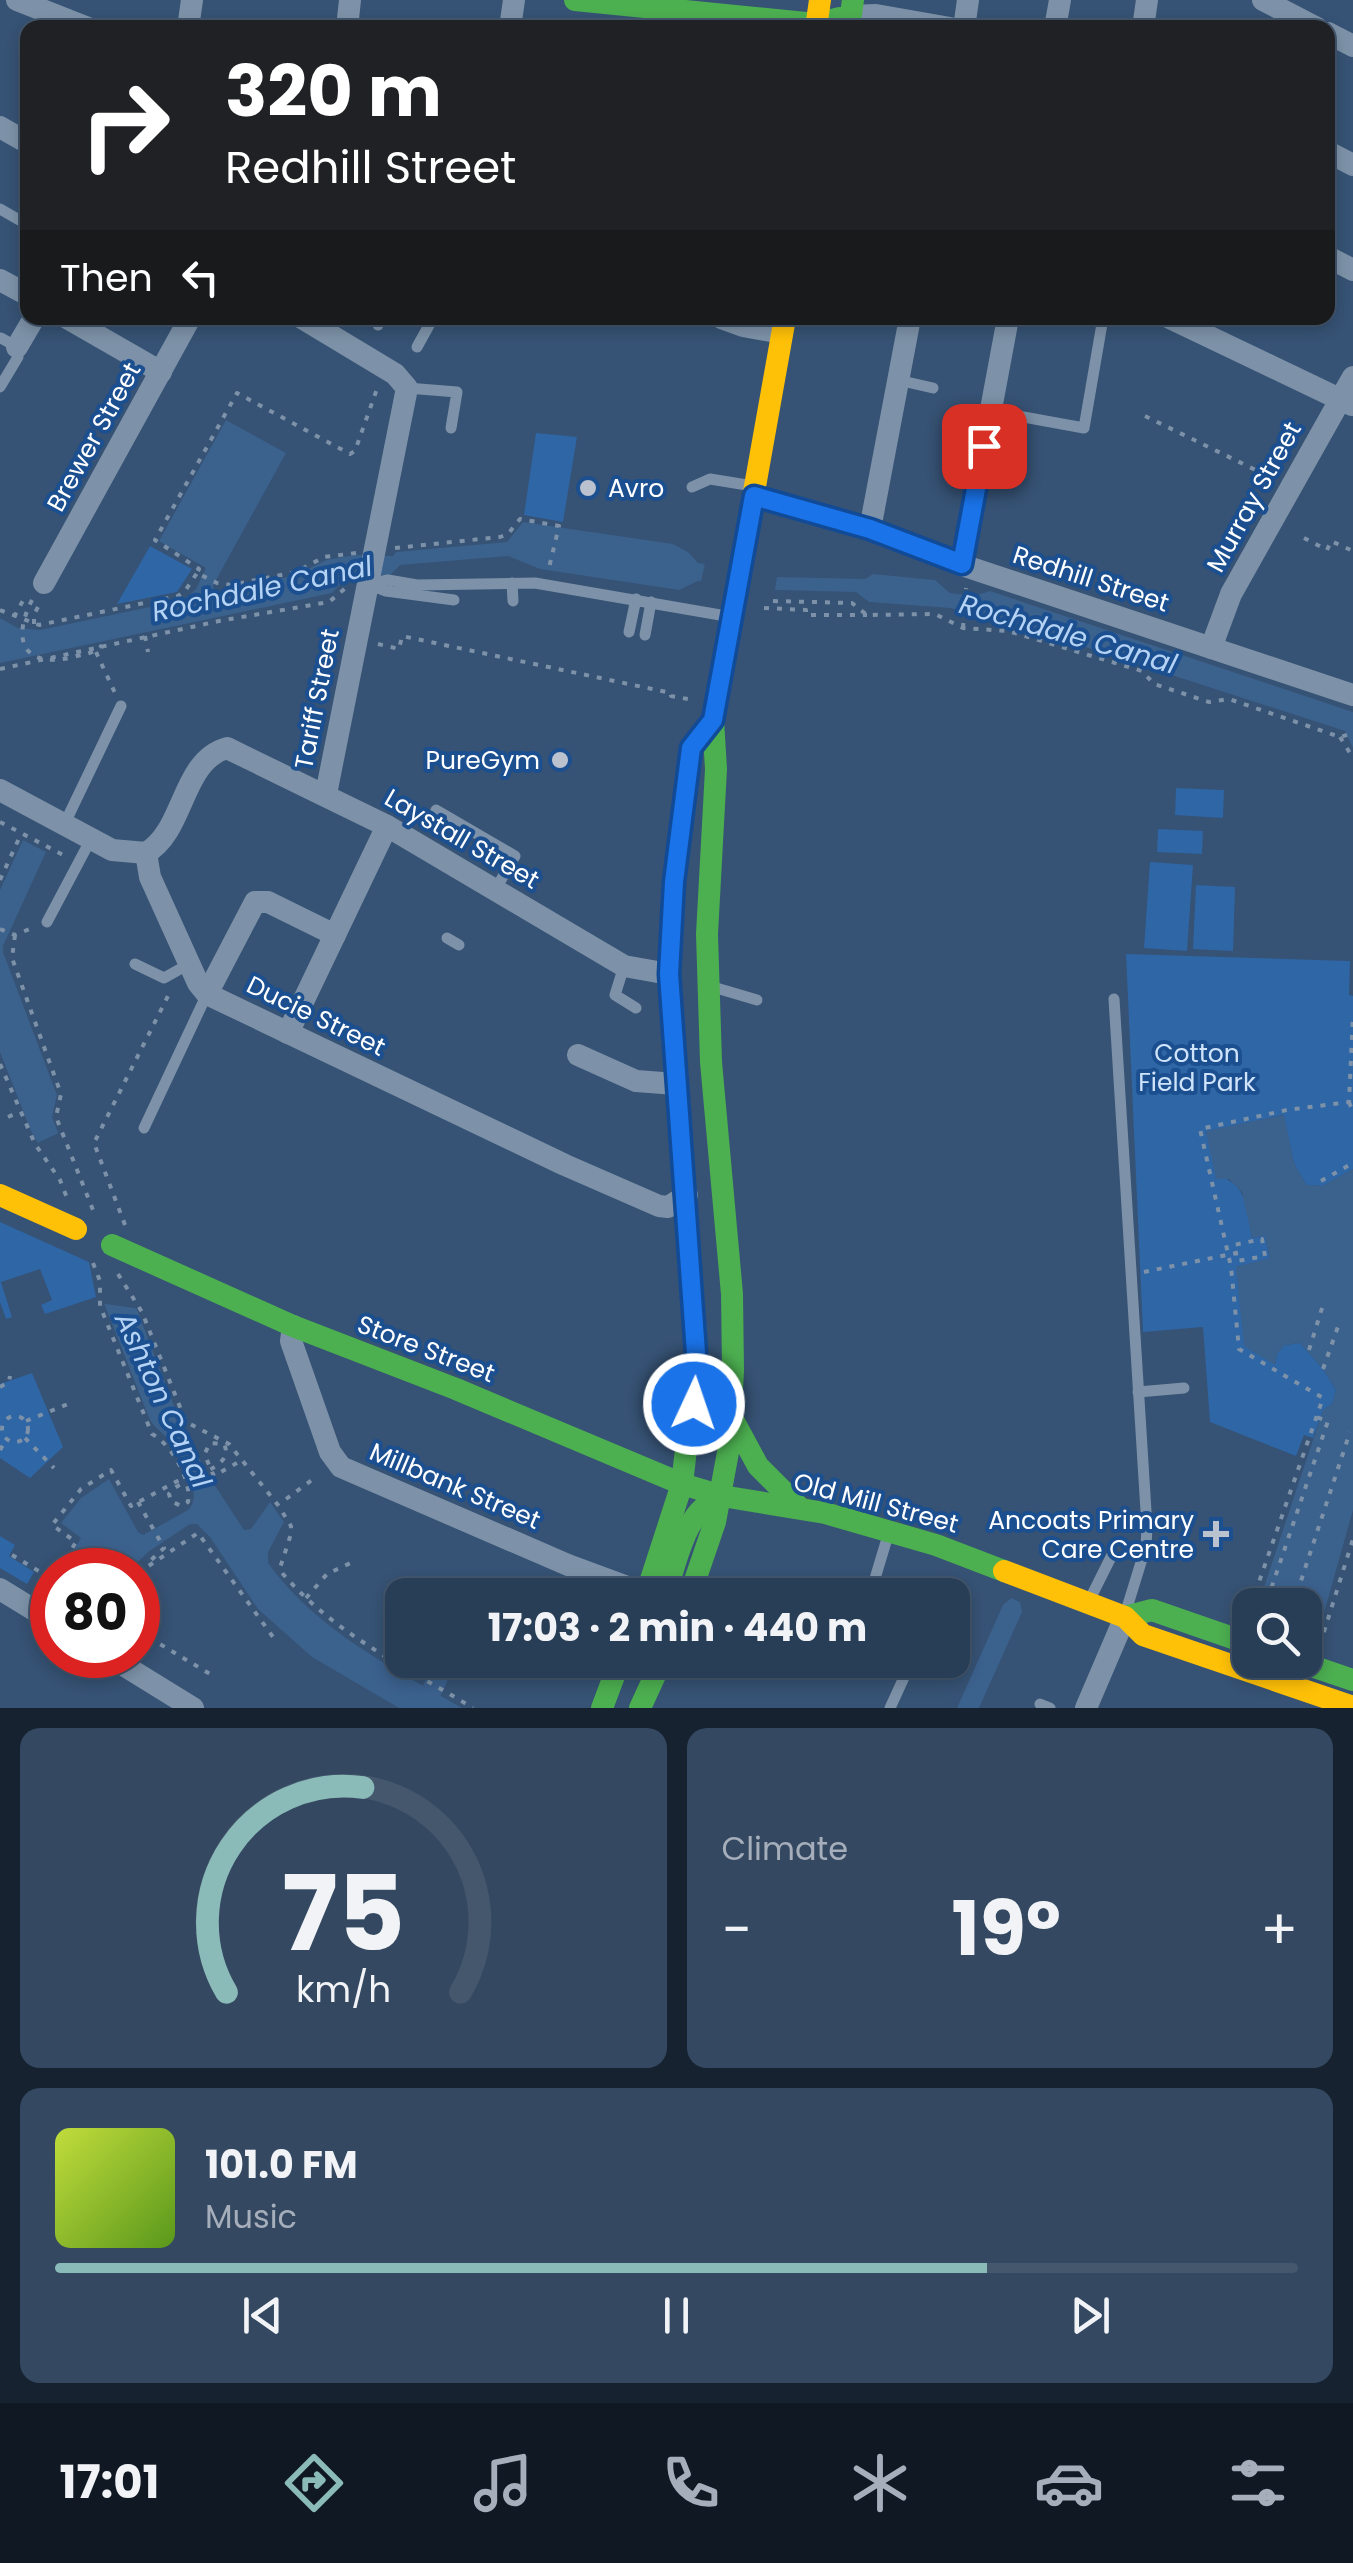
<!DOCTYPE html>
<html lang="en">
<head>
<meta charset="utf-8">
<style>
  body { margin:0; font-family:Poppins,sans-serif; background:#344961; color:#f1f3f6; height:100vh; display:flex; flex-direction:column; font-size:38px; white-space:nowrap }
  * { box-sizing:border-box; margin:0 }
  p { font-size:32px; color:#a5aeba }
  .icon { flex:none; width:55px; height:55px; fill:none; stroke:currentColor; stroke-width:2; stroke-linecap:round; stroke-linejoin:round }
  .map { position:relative; height:1708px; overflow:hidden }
  .panel { display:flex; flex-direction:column; gap:20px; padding:20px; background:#162230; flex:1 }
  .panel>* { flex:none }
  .banner { position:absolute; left:20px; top:20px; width:1315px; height:305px; border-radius:20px; box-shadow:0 5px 15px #0003,0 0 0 2px #44576d; background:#202124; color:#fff; overflow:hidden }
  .buttons { position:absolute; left:1232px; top:1588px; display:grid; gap:20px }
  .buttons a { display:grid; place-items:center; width:90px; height:90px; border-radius:20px; background:#283e57; box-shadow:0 5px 15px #0003,0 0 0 2px #44576d; font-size:50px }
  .speed { position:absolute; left:30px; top:1548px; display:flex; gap:20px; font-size:50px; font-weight:700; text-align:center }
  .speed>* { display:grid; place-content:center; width:130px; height:130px; border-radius:50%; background:#283e57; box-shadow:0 5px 15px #0003,0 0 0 2px #44576d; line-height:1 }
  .speed .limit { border:15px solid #d22; background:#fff; color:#111 }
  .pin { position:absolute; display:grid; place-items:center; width:85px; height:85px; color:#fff; margin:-42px; border-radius:20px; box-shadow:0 5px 15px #0006 }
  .me { position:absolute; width:110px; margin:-55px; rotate:3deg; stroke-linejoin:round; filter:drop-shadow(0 0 8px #0008) }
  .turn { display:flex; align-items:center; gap:35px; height:210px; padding:0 40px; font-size:45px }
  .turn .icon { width:130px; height:130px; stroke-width:2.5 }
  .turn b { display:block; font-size:70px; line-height:85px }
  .then { display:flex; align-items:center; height:95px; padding:0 40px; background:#0003; gap:20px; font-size:38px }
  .big { font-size:75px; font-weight:700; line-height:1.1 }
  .panel .widget { flex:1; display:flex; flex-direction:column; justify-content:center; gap:15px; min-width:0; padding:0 35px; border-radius:20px; background:#344961 }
  .panel .dial { align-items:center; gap:0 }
  .dial svg { height:260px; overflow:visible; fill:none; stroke:#44576d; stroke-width:7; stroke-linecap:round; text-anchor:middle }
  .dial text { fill:#f1f3f6; stroke:none }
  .song { display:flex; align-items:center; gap:30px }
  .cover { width:120px; height:120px; border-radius:15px; background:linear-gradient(135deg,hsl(70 70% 55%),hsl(90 70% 35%)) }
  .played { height:10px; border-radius:5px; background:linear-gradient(90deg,#8bbbb9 75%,#44576d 75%) }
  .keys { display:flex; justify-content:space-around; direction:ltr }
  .heat { display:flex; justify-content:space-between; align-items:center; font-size:55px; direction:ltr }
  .panel .tiles { flex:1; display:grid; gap:20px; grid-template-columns:1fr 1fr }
  .widget:last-child { grid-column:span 2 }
  .trip { position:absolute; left:385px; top:1578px; width:585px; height:100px; border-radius:20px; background:#283e57; box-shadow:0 5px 15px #0003,0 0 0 2px #44576d; font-weight:700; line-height:100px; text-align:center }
  .tabs { display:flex; height:160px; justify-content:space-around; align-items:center; background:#101923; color:#a5aeba }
  .tabs .icon { width:70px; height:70px }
  .tabs .selected { color:#8bbbb9 }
  .tabs b { font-size:45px; color:#f1f3f6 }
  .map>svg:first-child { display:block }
  .green { fill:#2f66a5 }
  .water { fill:#3b618d }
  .pier { fill:#365274 }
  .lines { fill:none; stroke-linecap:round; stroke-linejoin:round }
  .canal { stroke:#3b618d; stroke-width:20 }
  .path { stroke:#7d92a8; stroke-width:4; stroke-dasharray:5 8; stroke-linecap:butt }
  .lane { stroke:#7d92a8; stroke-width:11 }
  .street { stroke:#7d92a8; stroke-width:22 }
  .fast { stroke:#4caf50; stroke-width:22 }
  .slow { stroke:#ffc107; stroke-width:22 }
  .route-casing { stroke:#114b97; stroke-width:25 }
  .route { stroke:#1a73e8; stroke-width:18 }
  .poi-dot { fill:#b9c2ce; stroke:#1b4f8f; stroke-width:4 }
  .labels { text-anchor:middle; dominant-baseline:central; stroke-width:8; stroke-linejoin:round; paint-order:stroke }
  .street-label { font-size:25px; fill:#fff; stroke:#1b4f8f }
  .poi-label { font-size:25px; fill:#fff; stroke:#1b4f8f; text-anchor:end }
  .park-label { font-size:25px; fill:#cfe3fa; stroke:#1b4f8f }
  .water-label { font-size:28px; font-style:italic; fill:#b5d3f5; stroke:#1b4f8f }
</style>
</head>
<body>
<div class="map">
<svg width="1353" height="1708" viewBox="0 0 1353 1708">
  <rect width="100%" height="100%" fill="#365274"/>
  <!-- green -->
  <g class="green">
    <path d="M 536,433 L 577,437 L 563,522 L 524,515 Z"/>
    <path d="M 150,546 L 192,569 L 177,592 L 117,604 Z"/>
    <path d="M 1176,788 L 1224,790 L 1223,818 L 1175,815 Z"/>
    <path d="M 1158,829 L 1203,831 L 1202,854 L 1157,852 Z"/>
    <path d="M 1150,862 L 1193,865 L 1187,951 L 1144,948 Z"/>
    <path d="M 1196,885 L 1235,887 L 1233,951 L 1193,949 Z"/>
    <path d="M 1126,954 L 1350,961 L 1349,995 L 1353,996 L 1353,1169 L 1323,1186 L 1306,1185 L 1294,1163 L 1283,1115 L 1206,1132 L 1223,1178 C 1248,1185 1247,1215 1252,1238 L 1265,1235 L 1270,1259 L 1236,1267 L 1275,1364 L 1277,1354 L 1284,1345 L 1300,1343 L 1323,1369 L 1336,1390 L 1332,1404 L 1323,1410 L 1313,1438 L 1304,1435 L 1296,1456 L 1210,1422 L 1203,1327 L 1143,1332 Z"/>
    <path d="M 0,1222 L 89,1262 L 96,1297 L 45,1314 L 41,1305 L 52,1300 L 40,1269 L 1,1282 L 12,1317 L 6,1319 L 0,1302 Z"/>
    <path d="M 32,1373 L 63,1447 L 30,1478 L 0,1458 L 0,1384 Z"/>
    <path d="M 0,1536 L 15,1545 L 9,1556 L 34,1572 L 27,1584 L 0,1568 Z"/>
  </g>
  <!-- water -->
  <g class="water">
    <path d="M 226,420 L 286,453 L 216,580 L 213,587 L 217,593 L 296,575 L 326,560 L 355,555 L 393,556 L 396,552 L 507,542 L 523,522 L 673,544 L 688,552 L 698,563 L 778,577 L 865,579 L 873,574 L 935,580 L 950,593 L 974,596 L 990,591 L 1353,712 L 1353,748 L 1345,731 L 1002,620 L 950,608 L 869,602 L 856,592 L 775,590 L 698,581 L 679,590 L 540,569 L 508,556 L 400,565 L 390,575 L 349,575 L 332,593 L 0,663 L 0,618 L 18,628 L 40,630 L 183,600 L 196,589 L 206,568 L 159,541 Z"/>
    <path d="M 23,840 L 46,852 L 3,946 L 3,952 L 57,1095 L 52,1117 L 119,1287 L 137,1310 L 181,1424 L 208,1475 L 244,1530 L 251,1529 L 270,1502 L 284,1522 L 268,1552 L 268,1563 C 316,1630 393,1668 462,1708 L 399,1708 L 312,1657 L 258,1609 L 210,1537 L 197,1524 L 190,1524 L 148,1552 L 130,1570 L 63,1570 L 81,1538 L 61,1523 L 81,1498 L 109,1479 L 138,1532 L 143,1535 L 188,1510 C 204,1494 183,1459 172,1443 C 165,1434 156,1430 150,1420 L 105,1306 L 74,1209 L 31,1131 L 0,1052 L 0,890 Z"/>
    <path d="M 1284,1115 L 1294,1163 L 1306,1185 L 1323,1186 L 1353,1169 L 1353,1510 L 1318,1634 L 1305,1631 L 1305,1605 L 1258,1605 L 1323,1410 L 1332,1404 L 1336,1390 L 1323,1369 L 1300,1343 L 1284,1345 L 1277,1354 L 1275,1365 L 1244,1346 L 1236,1267 L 1270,1258 L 1265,1236 L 1252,1238 L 1242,1192 L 1229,1179 L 1216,1179 L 1206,1131 Z"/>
    <path d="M 1011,1598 L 1020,1602 L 1022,1612 L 979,1708 L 957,1708 L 1003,1605 Z"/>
  </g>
  <!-- pier -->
  <g class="pier">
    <path d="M 706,559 L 778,571 L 774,595 L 700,586 Z"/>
    <path d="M 63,1131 L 126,1290 L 142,1309 L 99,1303 L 97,1281 L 56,1178 L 33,1145 Z"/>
  </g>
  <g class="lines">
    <!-- canal -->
    <path class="canal" d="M 425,1704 L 437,1680"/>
    <!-- path -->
    <g class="path">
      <path d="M 1145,416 L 1272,478"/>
      <path d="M 1304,538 L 1327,550 L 1331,541 L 1353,551"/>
      <path d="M 395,548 L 500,537 L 508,534 L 520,519 L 559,526 L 548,572"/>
      <path d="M 356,553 L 324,557 L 296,572 L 231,585 L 217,583 L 197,573 L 199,569 L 155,540 L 237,393 L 350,454 L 355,451 L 378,386"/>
      <path d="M 32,600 C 11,641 24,669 73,657 C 84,654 94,654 102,645"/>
      <path d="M 773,601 L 852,603 L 867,615 L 935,614 L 963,628 L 1008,631 L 1142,671 L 1154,684 L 1209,702 L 1229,699 L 1340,737 L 1353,733"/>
      <path d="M 764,608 L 806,610 L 806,615 L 867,615"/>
      <path d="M 0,610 L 39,625 L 178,596 L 185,591 L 197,573"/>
      <path d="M 14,617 L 26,595"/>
      <path d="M 34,624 L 34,614 L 41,602"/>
      <path d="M 963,628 L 966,588"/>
      <path d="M 145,636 L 148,652"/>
      <path d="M 378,644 L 399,649 L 402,636 L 671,693 L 671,696 L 688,699"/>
      <path d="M 96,652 L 115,693"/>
      <path d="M 0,669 L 219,621 L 329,602 L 348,586"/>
      <path d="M 1340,737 L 1353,758"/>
      <path d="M 0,822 L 67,857"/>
      <path d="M 0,880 L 21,834"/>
      <path d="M 0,929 L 15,935 L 32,928"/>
      <path d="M 15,935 L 12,958 L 61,1094 L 56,1117 L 93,1210"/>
      <path d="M 0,1064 L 35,1144 L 60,1180 L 67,1198"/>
      <path d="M 1349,1102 L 1353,1112"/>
      <path d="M 8,1117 L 19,1112"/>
      <path d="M 1321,1181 L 1353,1163"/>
      <path d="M 125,1225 L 94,1143 L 169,994"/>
      <path d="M 93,1263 L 100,1281 L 100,1306 L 152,1434 C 171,1444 192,1480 188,1502 L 181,1506 L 171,1501 L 169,1494 C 180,1476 237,1470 224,1444 L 210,1443 L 205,1453 C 207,1461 210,1468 214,1476 L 242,1460"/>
      <path d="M 1144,1272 L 1236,1253 L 1234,1245 L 1262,1239 L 1265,1256 L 1237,1261 L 1236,1253"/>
      <path d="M 118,1274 L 142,1312 L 186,1422 L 229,1444 L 278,1505 L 291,1526 L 291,1534 L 280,1568 L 283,1574 C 336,1635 406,1667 473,1708"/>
      <path d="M 1309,1350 L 1323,1305"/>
      <path d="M 1323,1369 L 1340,1321"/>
      <path d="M 0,1387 L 9,1382 L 10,1376"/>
      <circle cx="15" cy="1429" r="13"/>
      <path d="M 26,1421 L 68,1404"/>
      <path d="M 25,1438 L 54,1468"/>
      <path d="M 0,1450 L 7,1438"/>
      <path d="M 286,1499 L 312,1480"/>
      <path d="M 138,1502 L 164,1548 L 149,1562"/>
      <path d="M 12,1555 L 52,1579"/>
      <path d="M 59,1570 L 76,1542 L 52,1525 L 81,1489 L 111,1470 L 131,1506 L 183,1478"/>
      <path d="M 138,1573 L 198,1533 L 273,1637"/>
      <path d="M 306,1598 L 327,1574 L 355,1561"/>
      <path d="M 1251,1605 L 1323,1398 L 1239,1349 L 1231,1267 L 1200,1129 L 1287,1110 L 1349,1102 L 1353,1015"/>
      <path d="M 1278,1605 L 1267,1601 L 1328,1421 L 1316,1417"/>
      <path d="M 1293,1605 L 1350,1432"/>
      <path d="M 138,1631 L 215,1677"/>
      <path d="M 1316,1642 L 1323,1635 L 1353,1539"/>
      <path d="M 543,1660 L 549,1663"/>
    </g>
    <!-- lane -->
    <g class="lane">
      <path d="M 0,209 L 28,225"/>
      <path d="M 378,325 L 382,318"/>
      <path d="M 417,347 L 433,318"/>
      <path d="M 898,380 L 933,388"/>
      <path d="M 0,387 L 18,357 L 17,347 L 1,338"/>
      <path d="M 407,388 L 457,392 L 451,428"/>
      <path d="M 991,411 L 1084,428 L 1103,318"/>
      <path d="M 692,487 L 710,479 L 747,485"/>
      <path d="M 512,583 L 513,601"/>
      <path d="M 369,584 L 388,580 L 417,585 L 535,583 L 726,616"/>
      <path d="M 370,585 L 386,591 L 454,600"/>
      <path d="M 629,632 L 636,599"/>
      <path d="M 645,635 L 651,602"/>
      <path d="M 436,810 L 515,856 L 495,890"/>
      <path d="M 64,825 L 121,706"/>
      <path d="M 47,922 L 91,839"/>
      <path d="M 447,938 L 459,945"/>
      <path d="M 135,964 L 164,978 L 189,964"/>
      <path d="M 624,966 L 615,995 L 636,1008"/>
      <path d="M 713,987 L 757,1000"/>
      <path d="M 1114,999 L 1147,1527 L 1146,1546 L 1126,1611"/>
      <path d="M 144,1128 L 207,994"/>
      <path d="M 1138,1392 L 1184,1388"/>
      <path d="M 654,1421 C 666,1413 667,1392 662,1380"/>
      <path d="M 870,1595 L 889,1532"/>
      <path d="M 1089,1601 L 1112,1555"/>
      <path d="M 843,1669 L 847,1660"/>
      <path d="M 1040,1704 L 1050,1708"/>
      <path d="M 890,1708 L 912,1660"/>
    </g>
    <!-- street -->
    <g class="street">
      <path d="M 17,0 L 88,28"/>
      <path d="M 1263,0 L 1317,28"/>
      <path d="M 851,16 L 876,15 L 950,28"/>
      <path d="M 188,28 L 192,0"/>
      <path d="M 347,28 L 350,0"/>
      <path d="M 510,28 L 514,0"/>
      <path d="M 964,28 L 968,0"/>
      <path d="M 1055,28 L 1060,0"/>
      <path d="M 1143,28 L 1147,0"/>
      <path d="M 1328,33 L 1353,46"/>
      <path d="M 0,127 L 28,143"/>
      <path d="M 1328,152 L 1353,165"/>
      <path d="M 1328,257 L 1353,270"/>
      <path d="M 0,280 L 28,295"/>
      <path d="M 67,318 L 161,372"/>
      <path d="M 302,318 L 395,374 L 407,388 L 326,794"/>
      <path d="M 721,318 L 743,326 L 782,333"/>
      <path d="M 1170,318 L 1352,405"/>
      <path d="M 17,347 L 34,318"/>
      <path d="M 754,496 L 870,529 L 962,565 L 1353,695"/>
      <path d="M 870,529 L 910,318"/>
      <path d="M 962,565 L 1008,318"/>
      <path d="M 44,583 L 190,318"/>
      <path d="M 1211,648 L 1231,594 L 1353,377"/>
      <path d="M 0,790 L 112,850 L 146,853"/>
      <path d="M 146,853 L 150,877 L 198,983 L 207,994 L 565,1165 L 659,1206 L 668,1207 L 687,1195"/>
      <path d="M 146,853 C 185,831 181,761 227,748 L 387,826 L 624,966 L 669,974"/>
      <path d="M 207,994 L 255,902 L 268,902 L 335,935"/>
      <path d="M 288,1033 L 387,826"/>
      <path d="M 578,1055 L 636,1081 L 676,1084"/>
      <path d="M 293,1326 L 291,1341 L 330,1452 L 341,1467 L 568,1565 L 633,1589"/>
      <path d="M 0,1589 L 52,1621"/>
      <path d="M 107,1655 L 193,1708"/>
      <path d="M 1086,1708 L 1125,1617"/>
    </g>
    <!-- fast -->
    <g class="fast">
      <path d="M 575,0 L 816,24 L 840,18"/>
      <path d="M 849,28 L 853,0"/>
      <path d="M 112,1245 L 293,1326 L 456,1389 L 682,1484 L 722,1496 L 825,1513 L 936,1545 L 1004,1571"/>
      <path d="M 731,1416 L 758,1466 L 798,1506"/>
      <path d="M 669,1582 C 680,1549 687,1510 722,1496"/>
      <path d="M 646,1595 L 682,1484 L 697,1353 L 669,974 L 674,882 L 691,748 L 713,720"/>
      <path d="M 690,1595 L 715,1522 L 729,1447 L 733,1370 L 732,1294 L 711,1062 L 707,934 L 716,769 L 713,720 L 744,548"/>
      <path d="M 1125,1617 L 1152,1610 L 1250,1644"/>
      <path d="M 1294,1660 L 1353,1680"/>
      <path d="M 602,1708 L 620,1660"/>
      <path d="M 640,1708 L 662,1660"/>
    </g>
    <!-- slow -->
    <g class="slow">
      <path d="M 816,28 L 820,0"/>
      <path d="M 744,548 L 785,318"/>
      <path d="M 0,1195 L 76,1229"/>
      <path d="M 1004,1571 L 1125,1617 L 1143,1635 L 1353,1707"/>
    </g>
  </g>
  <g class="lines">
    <!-- route casing -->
    <g class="route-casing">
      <path id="route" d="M 694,1404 L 696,1353 L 669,974 L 674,882 L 691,748 L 713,720 L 754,496 L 870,529 L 962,564 L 984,446"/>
    </g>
    <!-- route -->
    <use href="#route" class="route"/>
  </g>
  <!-- markers -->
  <g class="poi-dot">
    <circle cx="588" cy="488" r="10"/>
    <circle cx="560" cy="760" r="10"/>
    <path d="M1211 1519h10v10h10v10h-10v10h-10v-10h-10v-10h10z"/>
  </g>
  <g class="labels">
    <!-- street labels -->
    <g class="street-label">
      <text transform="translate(94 437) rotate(-61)">Brewer Street</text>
      <text transform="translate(1254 497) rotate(-61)">Murray Street</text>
      <text transform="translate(1091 579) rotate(18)">Redhill Street</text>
      <text transform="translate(317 699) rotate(-79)">Tariff Street</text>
      <text transform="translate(462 839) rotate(30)">Laystall Street</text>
      <text transform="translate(316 1016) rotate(26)">Ducie Street</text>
      <text transform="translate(426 1349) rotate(21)">Store Street</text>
      <text transform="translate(455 1486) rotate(23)">Millbank Street</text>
      <text transform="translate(876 1503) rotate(15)">Old Mill Street</text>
    </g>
    <!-- poi labels -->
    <g class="poi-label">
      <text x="608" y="488" text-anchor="start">Avro</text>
      <text x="540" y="760">PureGym</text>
      <text x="1194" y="1520">Ancoats Primary<tspan x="1194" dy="29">Care Centre</tspan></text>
    </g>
    <!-- park labels -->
    <g class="park-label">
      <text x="1197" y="1053">Cotton<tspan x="1197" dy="29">Field Park</tspan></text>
    </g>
    <!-- water labels -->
    <g class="water-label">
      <text transform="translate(262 589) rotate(-12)">Rochdale Canal</text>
      <text transform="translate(1068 634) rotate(16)">Rochdale Canal</text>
      <text transform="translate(163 1400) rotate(65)">Ashton Canal</text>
    </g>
  </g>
</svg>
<div class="buttons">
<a><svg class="icon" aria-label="search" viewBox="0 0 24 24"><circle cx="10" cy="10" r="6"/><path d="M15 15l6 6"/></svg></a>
</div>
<div class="speed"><div class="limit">80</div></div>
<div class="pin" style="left:984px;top:446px;background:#d93025"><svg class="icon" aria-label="arrive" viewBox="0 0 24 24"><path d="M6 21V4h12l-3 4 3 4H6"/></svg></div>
<svg class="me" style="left:694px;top:1404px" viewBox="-20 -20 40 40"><circle r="17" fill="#1a73e8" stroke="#fff" stroke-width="3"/><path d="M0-11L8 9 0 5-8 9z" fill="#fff"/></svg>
<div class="trip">17:03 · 2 min · 440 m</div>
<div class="banner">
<div class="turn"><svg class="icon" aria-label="right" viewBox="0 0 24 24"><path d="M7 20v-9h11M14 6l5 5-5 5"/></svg><div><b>320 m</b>Redhill Street</div></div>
<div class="then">Then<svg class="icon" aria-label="left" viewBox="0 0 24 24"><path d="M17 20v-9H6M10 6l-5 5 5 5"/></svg></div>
</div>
</div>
<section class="panel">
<div class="tiles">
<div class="widget dial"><svg viewBox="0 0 100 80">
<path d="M14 69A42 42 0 1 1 86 69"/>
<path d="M14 69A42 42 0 0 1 56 6" stroke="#8bbbb9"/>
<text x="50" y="56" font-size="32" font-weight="700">75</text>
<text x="50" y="72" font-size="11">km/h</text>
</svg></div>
<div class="widget"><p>Climate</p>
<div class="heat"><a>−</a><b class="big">19°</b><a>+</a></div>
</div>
<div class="widget">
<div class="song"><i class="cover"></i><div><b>101.0 FM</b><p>Music</p></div></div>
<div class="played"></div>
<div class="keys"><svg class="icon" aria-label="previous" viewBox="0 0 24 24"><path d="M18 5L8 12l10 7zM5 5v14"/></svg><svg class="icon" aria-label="pause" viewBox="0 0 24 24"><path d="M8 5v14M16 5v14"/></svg><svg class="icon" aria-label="next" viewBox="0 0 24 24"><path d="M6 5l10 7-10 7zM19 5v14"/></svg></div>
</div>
</div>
</section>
<nav class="tabs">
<b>17:01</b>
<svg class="icon selected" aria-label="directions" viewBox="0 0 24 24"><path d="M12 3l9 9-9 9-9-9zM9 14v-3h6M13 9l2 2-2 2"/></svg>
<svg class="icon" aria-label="music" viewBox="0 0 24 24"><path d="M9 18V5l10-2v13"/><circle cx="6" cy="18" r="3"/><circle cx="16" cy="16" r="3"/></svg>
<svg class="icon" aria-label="phone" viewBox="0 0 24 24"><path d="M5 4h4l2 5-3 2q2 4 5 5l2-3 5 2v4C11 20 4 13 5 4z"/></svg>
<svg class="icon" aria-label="climate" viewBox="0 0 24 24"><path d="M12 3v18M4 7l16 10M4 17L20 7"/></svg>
<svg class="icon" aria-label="car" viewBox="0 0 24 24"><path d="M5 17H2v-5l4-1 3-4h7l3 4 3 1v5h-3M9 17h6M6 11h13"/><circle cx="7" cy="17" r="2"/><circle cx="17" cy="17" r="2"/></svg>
<svg class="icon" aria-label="filters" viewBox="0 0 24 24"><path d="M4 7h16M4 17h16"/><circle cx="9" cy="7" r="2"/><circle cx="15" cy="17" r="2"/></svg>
</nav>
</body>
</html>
